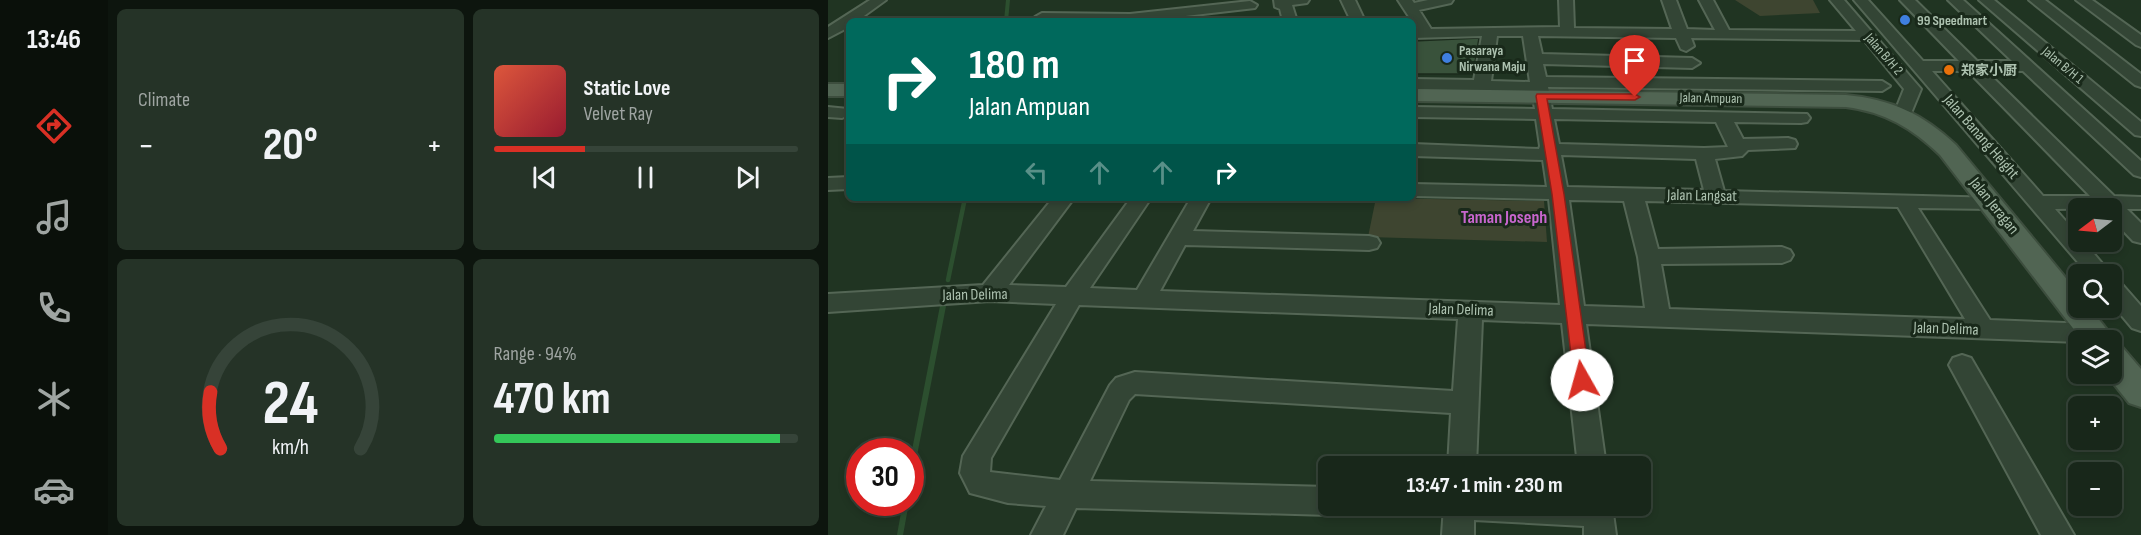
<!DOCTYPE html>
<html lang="en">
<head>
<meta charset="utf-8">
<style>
  body { margin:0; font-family:"Sofia Sans Condensed","Noto Sans SC",sans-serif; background:#253327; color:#f1f3f6; height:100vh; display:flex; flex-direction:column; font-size:22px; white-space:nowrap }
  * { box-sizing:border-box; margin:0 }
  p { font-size:20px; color:#9fa5a2 }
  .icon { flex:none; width:33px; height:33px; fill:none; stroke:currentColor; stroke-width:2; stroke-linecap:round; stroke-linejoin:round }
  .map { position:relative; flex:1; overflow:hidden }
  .drawer { display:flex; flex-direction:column; gap:9px; padding:9px; background:#0d150e; width:720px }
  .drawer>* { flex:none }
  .hud { position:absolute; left:18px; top:18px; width:570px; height:183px; border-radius:9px; box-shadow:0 3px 9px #0003,0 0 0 2px #364439; background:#00695c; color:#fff; overflow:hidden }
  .needle { width:39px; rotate:254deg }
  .buttons { position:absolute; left:1240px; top:198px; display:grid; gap:12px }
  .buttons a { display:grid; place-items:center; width:54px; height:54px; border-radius:9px; background:#18271a; box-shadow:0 3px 9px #0003,0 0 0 2px #364439; font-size:30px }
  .speed { position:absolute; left:18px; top:438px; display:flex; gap:12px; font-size:30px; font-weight:700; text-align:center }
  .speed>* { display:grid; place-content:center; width:78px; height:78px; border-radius:50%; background:#18271a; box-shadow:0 3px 9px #0003,0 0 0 2px #364439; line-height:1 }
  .speed .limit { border:9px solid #d22; background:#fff; color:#111 }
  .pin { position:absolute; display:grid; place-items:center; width:51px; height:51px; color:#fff; margin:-62px -26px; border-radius:50% 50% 50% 0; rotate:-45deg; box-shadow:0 0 6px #0007 }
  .pin .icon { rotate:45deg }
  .me { position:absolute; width:66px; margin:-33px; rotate:353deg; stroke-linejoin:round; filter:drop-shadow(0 0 4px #0008) }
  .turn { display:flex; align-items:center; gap:21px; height:126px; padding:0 24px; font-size:27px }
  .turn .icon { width:78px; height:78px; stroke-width:2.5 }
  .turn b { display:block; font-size:42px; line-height:51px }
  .lanes { display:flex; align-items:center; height:57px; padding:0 24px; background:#0003; justify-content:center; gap:30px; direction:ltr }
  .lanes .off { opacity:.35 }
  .big { font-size:45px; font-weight:700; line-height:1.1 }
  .drawer .card { flex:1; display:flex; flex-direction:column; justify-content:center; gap:9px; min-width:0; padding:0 21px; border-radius:9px; background:#253327 }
  .drawer .dial { align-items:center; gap:0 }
  .dial svg { height:156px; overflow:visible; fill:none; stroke:#364439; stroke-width:7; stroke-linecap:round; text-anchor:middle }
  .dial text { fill:#f1f3f6; stroke:none }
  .song { display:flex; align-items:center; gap:18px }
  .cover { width:72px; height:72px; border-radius:9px; background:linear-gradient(135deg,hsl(10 70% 55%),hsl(350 70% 35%)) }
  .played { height:6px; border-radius:3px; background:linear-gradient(90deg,#d93025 30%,#364439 30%) }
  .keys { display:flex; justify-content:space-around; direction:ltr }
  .heat { display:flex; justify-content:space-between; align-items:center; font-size:33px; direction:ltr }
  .charge { height:9px; border-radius:4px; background:linear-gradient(90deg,#34c759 94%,#364439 0) }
  .drawer .tiles { flex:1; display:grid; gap:9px; grid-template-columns:repeat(2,1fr) }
  .trip { position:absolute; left:490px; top:456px; width:333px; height:60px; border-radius:9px; background:#18271a; box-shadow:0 3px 9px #0003,0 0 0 2px #364439; font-weight:700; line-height:60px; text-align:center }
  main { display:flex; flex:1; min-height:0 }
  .tabs { display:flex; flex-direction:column; width:108px; justify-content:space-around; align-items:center; background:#0a100a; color:#9fa5a2 }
  .tabs .icon { width:42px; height:42px }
  .tabs .on { color:#d93025 }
  .tabs b { font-size:27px; color:#f1f3f6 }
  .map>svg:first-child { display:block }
  .green { fill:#3e4530 }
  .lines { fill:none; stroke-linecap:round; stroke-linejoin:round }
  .stream-far2 { stroke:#2c4f2f; stroke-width:4 }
  .stream-far1 { stroke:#2c4f2f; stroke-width:4.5 }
  .stream { stroke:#2c4f2f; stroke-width:6 }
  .building { fill:#39523b; stroke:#1b2b1c; stroke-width:1.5 }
  .minor-casing { stroke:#546655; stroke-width:4 }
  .major-casing { stroke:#3d4e3e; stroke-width:4 }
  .minor { fill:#334535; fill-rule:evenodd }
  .major { fill:#516553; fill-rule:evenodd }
  .route { fill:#d93025; stroke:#8d1f18; stroke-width:1.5 }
  .shop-dot { fill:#3f7fe0; stroke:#19291a; stroke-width:2 }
  .food-dot { fill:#e8710a; stroke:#19291a; stroke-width:2 }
  .labels { text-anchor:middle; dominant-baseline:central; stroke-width:6; stroke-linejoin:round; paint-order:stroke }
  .far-poi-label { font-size:14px; font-weight:bold; fill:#adc2b0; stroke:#19291a; text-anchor:start }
  .far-street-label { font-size:14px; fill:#adc2b0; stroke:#19291a }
  .street-label { font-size:16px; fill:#adc2b0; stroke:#19291a }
  .neighbourhood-label { font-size:18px; font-weight:bold; fill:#c866ce; stroke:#19291a }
</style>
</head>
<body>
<main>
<nav class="tabs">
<b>13:46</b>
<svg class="icon on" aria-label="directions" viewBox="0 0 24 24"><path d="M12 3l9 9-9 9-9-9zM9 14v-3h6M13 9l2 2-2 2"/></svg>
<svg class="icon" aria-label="music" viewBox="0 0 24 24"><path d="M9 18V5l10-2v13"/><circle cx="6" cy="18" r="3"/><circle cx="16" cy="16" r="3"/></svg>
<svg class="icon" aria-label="phone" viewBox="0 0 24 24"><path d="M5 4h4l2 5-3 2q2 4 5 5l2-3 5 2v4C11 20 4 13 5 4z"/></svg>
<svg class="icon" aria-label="climate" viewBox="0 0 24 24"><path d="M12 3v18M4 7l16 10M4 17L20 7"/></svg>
<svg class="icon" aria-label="car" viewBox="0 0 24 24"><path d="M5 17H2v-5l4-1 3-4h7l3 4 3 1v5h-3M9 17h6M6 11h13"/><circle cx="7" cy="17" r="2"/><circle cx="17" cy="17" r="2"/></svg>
</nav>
<section class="drawer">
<div class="tiles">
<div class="card"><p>Climate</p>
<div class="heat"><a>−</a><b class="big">20°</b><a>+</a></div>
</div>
<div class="card">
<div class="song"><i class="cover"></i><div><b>Static Love</b><p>Velvet Ray</p></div></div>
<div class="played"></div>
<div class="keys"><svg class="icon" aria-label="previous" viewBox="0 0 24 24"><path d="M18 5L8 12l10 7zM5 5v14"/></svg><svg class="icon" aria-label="pause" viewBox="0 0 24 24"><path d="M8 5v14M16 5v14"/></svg><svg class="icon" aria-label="next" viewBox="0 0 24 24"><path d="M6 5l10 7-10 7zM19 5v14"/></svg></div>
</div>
<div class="card dial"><svg viewBox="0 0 100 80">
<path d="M14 69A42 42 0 1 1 86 69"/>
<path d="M14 69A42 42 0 0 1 9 40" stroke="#d93025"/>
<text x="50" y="56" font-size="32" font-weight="700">24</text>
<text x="50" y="72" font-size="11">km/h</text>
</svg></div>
<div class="card"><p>Range · 94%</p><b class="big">470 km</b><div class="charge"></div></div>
</div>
</section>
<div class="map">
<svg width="1313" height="535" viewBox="0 0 1313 535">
  <rect width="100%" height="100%" fill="#203422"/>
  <!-- green -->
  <g class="green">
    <path d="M 907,0 L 985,0 L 992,13 L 932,16 Z"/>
    <path d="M 548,198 L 716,201 L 719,242 L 540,237 Z"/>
  </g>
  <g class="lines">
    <!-- stream-far2 -->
    <path class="stream-far2" d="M 178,21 L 180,0"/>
    <!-- stream-far1 -->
    <path class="stream-far1" d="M 120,280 L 137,198"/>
    <!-- stream -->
    <g class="stream">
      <path d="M 82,476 L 115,306"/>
      <path d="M 72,535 L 78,502"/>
    </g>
  </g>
  <!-- building -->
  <path class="building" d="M 651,38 L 645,74 L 585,74 L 585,41 Z"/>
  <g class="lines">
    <!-- minor casing -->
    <g class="minor-casing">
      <g id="minor">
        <path d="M 42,0 L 58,0 L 29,21 L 21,21 L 21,27 L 0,38 L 0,27 Z"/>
        <path d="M 446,0 L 481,0 L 479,3 L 464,5 L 469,21 L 455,21 L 452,9 L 447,7 Z"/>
        <path d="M 513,0 L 527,0 L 537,21 L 523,21 Z"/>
        <path d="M 570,0 L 584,0 L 586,3 L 600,0 L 625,0 L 623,3 L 591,10 L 603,29 L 732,27 L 731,0 L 745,0 L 746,28 L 844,29 L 834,0 L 848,0 L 859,29 L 887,30 L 871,0 L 885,0 L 901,30 L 1028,31 L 1002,0 L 1016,0 L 1093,89 L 1081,118 L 1069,118 L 1066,114 L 1076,89 L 1036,40 L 863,38 L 866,46 L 858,51 L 853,49 L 848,38 L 710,36 L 714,54 L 864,58 L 872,63 L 864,68 L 715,64 L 718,77 L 1054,81 L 1062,86 L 1054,91 L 720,87 L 724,109 L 979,114 L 982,118 L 979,122 L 973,123 L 906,122 L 915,139 L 960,138 L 967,140 L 969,144 L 967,148 L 920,150 L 914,156 L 887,159 L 896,191 L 1171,198 L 1174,203 L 1171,208 L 1164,209 L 1090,208 L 1162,320 L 1265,324 L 1274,326 L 1277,333 L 1274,340 L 1251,342 L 758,324 L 778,466 L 750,466 L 734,323 L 654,320 L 648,466 L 620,466 L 623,413 L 307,394 L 301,400 L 262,481 L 501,487 L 501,506 L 514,506 L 512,511 L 501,515 L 248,508 L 235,535 L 203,535 L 218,506 L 180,503 L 142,493 L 132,473 L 135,456 L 228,304 L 162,301 L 0,312 L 0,294 L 155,285 L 225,198 L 246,198 L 181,285 L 238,287 L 303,198 L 323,198 L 262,288 L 309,290 L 363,198 L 383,198 L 365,231 L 541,236 L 549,238 L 552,243 L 549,248 L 541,250 L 357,245 L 332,291 L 732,305 L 721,199 L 585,196 L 585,184 L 719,187 L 715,160 L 585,156 L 585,144 L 711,149 L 712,146 L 708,119 L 585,117 L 585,107 L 707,109 L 704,92 L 585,89 L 585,79 L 646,80 L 654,36 L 585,38 L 585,30 L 589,29 ZM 669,36 L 695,36 L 702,82 L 663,81 ZM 726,119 L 888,122 L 900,147 L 876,148 L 731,144 ZM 733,155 L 868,159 L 876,190 L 739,187 ZM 741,200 L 796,201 L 810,257 L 817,308 L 756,306 ZM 817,201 L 1070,207 L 1137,319 L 841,309 L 833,264 L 954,263 L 962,260 L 965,255 L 962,250 L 954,247 L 830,249 ZM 251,305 L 630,319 L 625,391 L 307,372 L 288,378 L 282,385 L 232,480 L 162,472 L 163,458 Z"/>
        <path d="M 1026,0 L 1040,0 L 1095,61 L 1131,61 L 1072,0 L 1087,0 L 1149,61 L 1184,61 L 1120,0 L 1135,0 L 1313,161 L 1313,177 L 1306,175 L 1195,71 L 1158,71 L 1286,196 L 1313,197 L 1313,209 L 1299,209 L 1313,223 L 1313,243 L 1305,241 L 1284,219 L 1284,208 L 1227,209 L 1251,236 L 1251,242 L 1256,242 L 1283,274 L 1260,274 ZM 1104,71 L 1140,71 L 1262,196 L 1215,196 Z"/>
        <path d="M 1151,0 L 1166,0 L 1313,122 L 1313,136 L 1307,135 Z"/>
        <path d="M 1201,0 L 1217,0 L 1313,74 L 1313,87 L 1307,85 Z"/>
        <path d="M 1248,0 L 1264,0 L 1313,35 L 1313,47 L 1308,45 Z"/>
        <path d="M 422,1 L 429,5 L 427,8 L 314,21 L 213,21 L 207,17 L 214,13 L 302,14 Z"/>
        <path d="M 0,107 L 20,109 L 21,115 L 14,118 L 0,117 Z"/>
        <path d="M 21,177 L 21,189 L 0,190 L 0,178 Z"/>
        <path d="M 1284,280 L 1292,282 L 1313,306 L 1313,331 L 1304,328 L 1284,304 Z"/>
        <path d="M 1134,355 L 1143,358 L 1246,535 L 1213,535 L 1121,365 L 1125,358 Z"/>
        <path d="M 616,506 L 784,506 L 788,535 L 756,535 L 756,526 L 646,520 L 646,535 L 614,535 Z"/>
      </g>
    </g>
    <!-- major casing -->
    <g class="major-casing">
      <g id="major">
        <rect x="0" y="84" width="21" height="12"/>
        <path d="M 585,89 L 1018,95 C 1063,99 1095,114 1128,145 L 1251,294 L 1251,308 L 1262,308 L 1287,340 L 1284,344 L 1295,348 L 1313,369 L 1313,407 L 1301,403 L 1278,374 L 1284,374 L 1284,340 L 1254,340 L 1112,155 C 1084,128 1057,112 1018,107 L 585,101 Z"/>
      </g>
    </g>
    <!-- minor -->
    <use href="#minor" class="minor"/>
    <!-- major -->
    <use href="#major" class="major"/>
  </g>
  <!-- route -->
  <path class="route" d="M 709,94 L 807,94 L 812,97 L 807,100 L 719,99 L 736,194 L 762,380 L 760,384 L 754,386 L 748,384 L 746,380 L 724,194 L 708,96 Z"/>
  <!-- markers -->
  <g class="shop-dot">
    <circle cx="1077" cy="20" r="6"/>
    <circle cx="619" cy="58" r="6"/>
  </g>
  <circle class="food-dot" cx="1121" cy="70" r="6"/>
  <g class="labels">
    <!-- far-poi labels -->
    <g class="far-poi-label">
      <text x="1089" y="20">99 Speedmart</text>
      <text x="631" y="50">Pasaraya<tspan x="631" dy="16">Nirwana Maju</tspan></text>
      <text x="1133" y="70">郑家小厨</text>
    </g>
    <!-- far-street labels -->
    <g class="far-street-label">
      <text transform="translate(1056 54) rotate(49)">Jalan B/H 2</text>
      <text transform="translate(1235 65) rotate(40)">Jalan B/H 1</text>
      <text transform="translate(883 98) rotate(1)">Jalan Ampuan</text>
    </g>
    <!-- street labels -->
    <g class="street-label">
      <text transform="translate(1153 137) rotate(49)">Jalan Banang Height</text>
      <text transform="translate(874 196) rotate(1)">Jalan Langsat</text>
      <text transform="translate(1166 206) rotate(51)">Jalan Jeragan</text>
      <text transform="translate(147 295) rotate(-1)">Jalan Delima</text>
      <text transform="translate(633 310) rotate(2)">Jalan Delima</text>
      <text transform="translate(1118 329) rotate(2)">Jalan Delima</text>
    </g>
    <!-- neighbourhood labels -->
    <g class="neighbourhood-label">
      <text x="676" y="217">Taman Joseph</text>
    </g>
  </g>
</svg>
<div class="buttons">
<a><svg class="needle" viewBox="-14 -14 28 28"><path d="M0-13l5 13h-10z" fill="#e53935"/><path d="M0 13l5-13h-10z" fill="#9fa5a2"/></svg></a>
<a><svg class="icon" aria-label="search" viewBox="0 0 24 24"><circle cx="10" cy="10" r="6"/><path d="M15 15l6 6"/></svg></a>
<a><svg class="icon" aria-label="layers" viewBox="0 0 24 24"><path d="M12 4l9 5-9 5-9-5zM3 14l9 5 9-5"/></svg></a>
<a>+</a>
<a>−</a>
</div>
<div class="speed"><div class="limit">30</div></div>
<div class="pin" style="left:807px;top:97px;background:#d93025"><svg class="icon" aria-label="arrive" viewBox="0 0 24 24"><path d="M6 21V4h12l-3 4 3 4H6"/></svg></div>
<svg class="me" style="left:754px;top:380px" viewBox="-20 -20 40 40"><circle r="19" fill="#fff"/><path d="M0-13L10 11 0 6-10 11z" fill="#d93025"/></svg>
<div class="trip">13:47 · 1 min · 230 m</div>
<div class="hud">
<div class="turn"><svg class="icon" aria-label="right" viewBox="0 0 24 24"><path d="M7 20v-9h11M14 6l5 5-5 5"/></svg><div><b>180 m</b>Jalan Ampuan</div></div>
<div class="lanes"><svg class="icon off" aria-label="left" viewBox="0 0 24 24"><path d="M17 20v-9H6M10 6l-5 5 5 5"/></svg><svg class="icon off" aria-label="ahead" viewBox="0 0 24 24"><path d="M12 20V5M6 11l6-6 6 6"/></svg><svg class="icon off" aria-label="ahead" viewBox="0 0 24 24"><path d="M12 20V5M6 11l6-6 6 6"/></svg><svg class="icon" aria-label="right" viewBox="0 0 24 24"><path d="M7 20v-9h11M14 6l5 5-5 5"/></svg></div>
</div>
</div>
</main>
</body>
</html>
